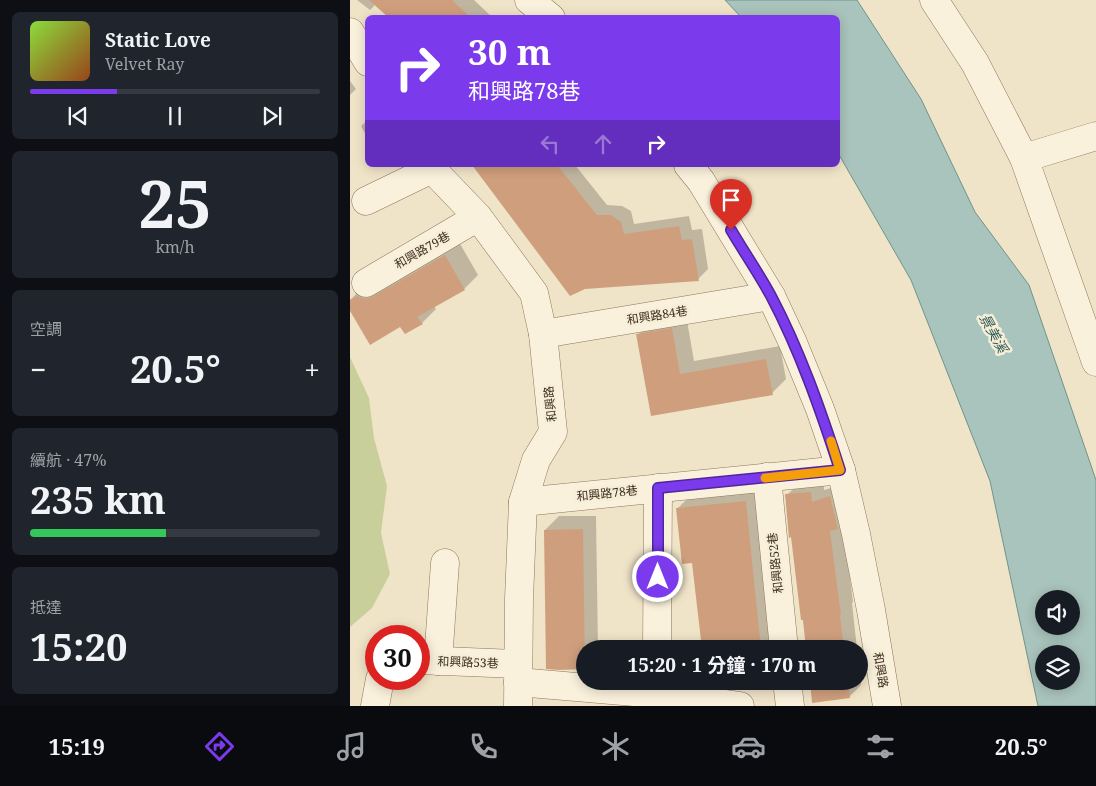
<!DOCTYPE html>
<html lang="zh-TW">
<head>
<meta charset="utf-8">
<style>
  body { margin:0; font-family:"Noto Serif","Noto Sans TC",serif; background:#20242c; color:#f1f3f6; height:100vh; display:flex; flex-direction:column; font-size:19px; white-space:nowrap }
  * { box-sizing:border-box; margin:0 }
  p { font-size:16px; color:#9ea1a6 }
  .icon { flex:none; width:28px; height:28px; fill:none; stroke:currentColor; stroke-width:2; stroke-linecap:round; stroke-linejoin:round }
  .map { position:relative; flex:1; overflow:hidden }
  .sheet { display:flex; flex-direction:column; gap:12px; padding:12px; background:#0d0f14; width:350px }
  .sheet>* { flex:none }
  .banner { position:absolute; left:15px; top:15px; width:475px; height:152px; border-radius:8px; box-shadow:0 2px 12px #0003; background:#7c3aed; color:#fff; overflow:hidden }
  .buttons { position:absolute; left:685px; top:590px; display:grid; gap:10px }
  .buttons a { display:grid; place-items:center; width:45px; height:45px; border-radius:50%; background:#171b24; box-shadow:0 2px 12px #0003; font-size:25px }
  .speed { position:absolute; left:15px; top:625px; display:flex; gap:10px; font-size:25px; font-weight:700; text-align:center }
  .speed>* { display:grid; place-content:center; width:65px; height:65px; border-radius:50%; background:#171b24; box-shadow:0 2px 12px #0003; line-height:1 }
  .speed .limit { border:8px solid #d22; background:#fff; color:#111 }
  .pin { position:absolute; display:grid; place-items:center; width:42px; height:42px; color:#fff; margin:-51px -21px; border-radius:50% 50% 50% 0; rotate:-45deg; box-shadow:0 0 5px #0007 }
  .pin .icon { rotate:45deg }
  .me { position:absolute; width:55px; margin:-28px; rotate:0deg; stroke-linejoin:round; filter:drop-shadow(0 0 4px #0008) }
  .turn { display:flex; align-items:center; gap:18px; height:105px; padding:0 20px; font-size:22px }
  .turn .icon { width:65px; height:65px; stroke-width:2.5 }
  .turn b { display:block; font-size:35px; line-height:42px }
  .lanes { display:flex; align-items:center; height:48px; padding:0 20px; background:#0003; justify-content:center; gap:25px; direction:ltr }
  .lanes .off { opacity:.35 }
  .big { font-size:38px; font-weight:700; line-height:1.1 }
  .sheet .card { flex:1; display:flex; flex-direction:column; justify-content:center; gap:8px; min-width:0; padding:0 18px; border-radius:8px; background:#20242c }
  .sheet .dial { align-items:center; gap:0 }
  .dial b { font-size:65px; line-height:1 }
  .song { display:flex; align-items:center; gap:15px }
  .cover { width:60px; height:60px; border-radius:8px; background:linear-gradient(135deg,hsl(90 70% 55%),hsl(20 70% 35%)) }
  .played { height:5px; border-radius:2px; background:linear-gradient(90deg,#7c3aed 30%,#363941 30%) }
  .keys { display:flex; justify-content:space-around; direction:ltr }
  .heat { display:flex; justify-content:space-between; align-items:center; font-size:28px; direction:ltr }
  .charge { height:8px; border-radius:4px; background:linear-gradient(90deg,#34c759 47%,#363941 0) }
  .trip { position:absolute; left:226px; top:640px; width:292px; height:50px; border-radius:25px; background:#171b24; box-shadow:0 2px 12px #0003; font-weight:700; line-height:50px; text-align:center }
  .tab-bar { display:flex; height:80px; justify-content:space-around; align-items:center; background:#090b0e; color:#9ea1a6 }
  .tab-bar .icon { width:35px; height:35px }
  .tab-bar .current { color:#7c3aed }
  .tab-bar b { font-size:22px; color:#f1f3f6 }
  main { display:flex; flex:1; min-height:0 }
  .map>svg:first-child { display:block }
  .green { fill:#c9cf9b }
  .water { fill:#a9c4bc; stroke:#6f938a; fill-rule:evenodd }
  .shadow { fill:#0003 }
  .building { fill:#cf9f7d }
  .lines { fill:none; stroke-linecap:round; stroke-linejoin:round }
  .minor-casing { stroke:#8d765c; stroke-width:29 }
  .minor { stroke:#faf1dc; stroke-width:28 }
  .route-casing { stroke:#51269a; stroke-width:12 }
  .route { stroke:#7c3aed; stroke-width:9 }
  .slow { stroke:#f59e0b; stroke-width:9 }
  .labels { text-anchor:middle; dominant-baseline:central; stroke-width:5; stroke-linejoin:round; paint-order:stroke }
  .street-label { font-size:12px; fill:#3d2e20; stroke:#f7eed8 }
  .water-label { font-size:14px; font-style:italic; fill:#2f5d5a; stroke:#f7eed8 }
</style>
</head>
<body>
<main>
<section class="sheet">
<div class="card">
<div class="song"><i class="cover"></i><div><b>Static Love</b><p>Velvet Ray</p></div></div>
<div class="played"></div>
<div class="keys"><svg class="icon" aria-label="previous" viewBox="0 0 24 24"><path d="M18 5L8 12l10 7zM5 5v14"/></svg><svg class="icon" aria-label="pause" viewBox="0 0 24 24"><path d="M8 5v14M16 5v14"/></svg><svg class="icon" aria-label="next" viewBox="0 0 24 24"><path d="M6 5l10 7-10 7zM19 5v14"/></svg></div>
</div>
<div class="card dial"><b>25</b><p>km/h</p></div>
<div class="card"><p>空調</p>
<div class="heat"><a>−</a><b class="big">20.5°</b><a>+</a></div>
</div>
<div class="card"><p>續航 · 47%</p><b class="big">235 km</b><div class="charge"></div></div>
<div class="card"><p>抵達</p><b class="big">15:20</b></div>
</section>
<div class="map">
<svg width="746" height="706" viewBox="0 0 746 706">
  <rect width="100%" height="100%" fill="#f0e4c8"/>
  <!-- green -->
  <path class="green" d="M 0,357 L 19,398 L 24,438 L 37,486 L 31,533 L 40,574 L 22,608 L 0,627 Z"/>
  <!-- water -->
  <path class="water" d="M 375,0 L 507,0 L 571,99 L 625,212 L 679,285 L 746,480 L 746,706 L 688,706 L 640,481 L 561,280 L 488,153 L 488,18 L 391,17 ZM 694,599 L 721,599 L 721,626 L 694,626 ZM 694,654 L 721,654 L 721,681 L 694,681 Z"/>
  <!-- shadow -->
  <g class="shadow">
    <path d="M 7,0 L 124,0 L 143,18 L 41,18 L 26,4 L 20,10 Z"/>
    <path d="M 0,81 L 6,89 L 0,95 Z"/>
    <path d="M 18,120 L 18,139 L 11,126 Z"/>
    <path d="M 124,165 L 225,165 L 257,205 L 272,206 L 281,211 L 284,224 L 339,216 L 342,230 L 352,229 L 358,269 L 348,279 Z"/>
    <path d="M 109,242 L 128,275 L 114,289 L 84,306 L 86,309 L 72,323 L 51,326 L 0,309 L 0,300 L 11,289 Z"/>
    <path d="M 336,315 L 344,361 L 430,346 L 436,379 L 422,393 L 302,415 L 288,335 L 302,321 Z"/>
    <path d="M 473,480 L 474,490 L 492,485 L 493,523 L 503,602 L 502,603 L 507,649 L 457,649 L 437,495 L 449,483 Z"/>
    <path d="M 410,487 L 427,649 L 353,649 L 344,561 L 328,508 L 342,494 Z"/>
    <path d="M 209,516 L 246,516 L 248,649 L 235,649 L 234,668 L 195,530 Z"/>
    <path d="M 510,675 L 511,685 L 499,697 L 461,681 L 510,681 Z"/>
    <path d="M 366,681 L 390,681 L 372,684 Z"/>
  </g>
  <!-- building -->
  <g class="building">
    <path d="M 19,0 L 102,0 L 121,18 L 39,18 Z"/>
    <path d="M 122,165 L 207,165 L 247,215 L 261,215 L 271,222 L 274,234 L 329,226 L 332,240 L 342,239 L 349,281 L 235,289 L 220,296 Z"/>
    <path d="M 95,255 L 115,290 L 67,317 L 73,324 L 55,334 L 50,327 L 20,345 L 0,311 L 0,300 L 7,296 L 16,299 L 24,296 Z"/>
    <path d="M 322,328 L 330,374 L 416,359 L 423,395 L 301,416 L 286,334 Z"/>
    <path d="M 461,492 L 462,502 L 480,496 L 488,529 L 480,531 L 491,615 L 490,615 L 494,649 L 456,649 L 453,620 L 451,620 L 441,537 L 439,538 L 435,494 Z"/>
    <path d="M 396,501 L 411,649 L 352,649 L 342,563 L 332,564 L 326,508 Z"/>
    <path d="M 233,529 L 235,669 L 209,670 L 196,669 L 194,530 Z"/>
    <path d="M 460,681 L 498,681 L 500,698 L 462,703 Z"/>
  </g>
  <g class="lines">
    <!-- minor casing -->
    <g class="minor-casing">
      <g id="minor">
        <path d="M 179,0 L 201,18"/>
        <path d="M 584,0 L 625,63 L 674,158 L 746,362"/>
        <path d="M 0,32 L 18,62"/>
        <path d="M 674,158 L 746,136"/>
        <path d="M 79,165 L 82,169 L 128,217 L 184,293 L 193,334 L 203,432 L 186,460 L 173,502 L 169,599 L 168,706"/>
        <path d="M 338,165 L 351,181 L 421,296 L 443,343 L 470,409 L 491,470 L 506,534 L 521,610 L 537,706"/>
        <path d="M 16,201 L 82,169"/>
        <path d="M 16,283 L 128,217"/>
        <path d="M 193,334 L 421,296"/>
        <path d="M 417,477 L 434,649"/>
        <path d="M 173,502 L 491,470"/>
        <path d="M 307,649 L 308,488"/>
        <path d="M 69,660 L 168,664"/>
        <path d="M 88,661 L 95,563"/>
        <path d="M 437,681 L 440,706"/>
        <path d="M 168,682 L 307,694 L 390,706"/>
        <path d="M 25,706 L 30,679"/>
      </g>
    </g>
    <!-- minor -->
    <use href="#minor" class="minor"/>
  </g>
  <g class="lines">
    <!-- route casing -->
    <g class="route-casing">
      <path id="route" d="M 308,577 L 308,488 L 490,470 C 471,411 450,351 421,296 C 409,274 394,252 381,230"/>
    </g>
    <!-- route -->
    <use href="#route" class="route"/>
    <!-- slow -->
    <path class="slow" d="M 415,478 L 490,470 L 481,441"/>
  </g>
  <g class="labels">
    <!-- street labels -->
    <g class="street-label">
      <text transform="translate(72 250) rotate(-30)">和興路79巷</text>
      <text transform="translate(307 315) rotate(-9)">和興路84巷</text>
      <text transform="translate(200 404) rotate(-96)">和興路</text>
      <text transform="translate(257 493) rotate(-6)">和興路78巷</text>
      <text transform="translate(425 563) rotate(-96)">和興路52巷</text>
      <text transform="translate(118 662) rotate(2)">和興路53巷</text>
      <text transform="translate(531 670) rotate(80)">和興路</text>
    </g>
    <!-- water labels -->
    <g class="water-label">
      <text transform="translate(644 333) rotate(61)">景美溪</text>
    </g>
  </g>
</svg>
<div class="buttons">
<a><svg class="icon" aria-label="sound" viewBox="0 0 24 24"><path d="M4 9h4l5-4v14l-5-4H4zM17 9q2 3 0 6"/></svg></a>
<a><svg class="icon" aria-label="layers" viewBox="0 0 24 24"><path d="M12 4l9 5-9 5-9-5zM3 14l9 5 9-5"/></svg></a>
</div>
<div class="speed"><div class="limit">30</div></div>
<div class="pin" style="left:381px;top:230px;background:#d93025"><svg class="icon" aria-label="arrive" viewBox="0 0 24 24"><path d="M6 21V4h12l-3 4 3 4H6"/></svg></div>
<svg class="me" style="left:308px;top:577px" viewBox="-20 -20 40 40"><circle r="17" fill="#7c3aed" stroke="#fff" stroke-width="3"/><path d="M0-11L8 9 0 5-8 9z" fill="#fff"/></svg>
<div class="trip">15:20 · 1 分鐘 · 170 m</div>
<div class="banner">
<div class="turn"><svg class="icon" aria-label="right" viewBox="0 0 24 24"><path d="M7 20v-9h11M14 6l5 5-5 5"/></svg><div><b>30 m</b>和興路78巷</div></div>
<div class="lanes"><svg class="icon off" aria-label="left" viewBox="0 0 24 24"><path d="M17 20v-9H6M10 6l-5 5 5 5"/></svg><svg class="icon off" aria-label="ahead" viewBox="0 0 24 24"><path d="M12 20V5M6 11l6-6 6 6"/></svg><svg class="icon" aria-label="right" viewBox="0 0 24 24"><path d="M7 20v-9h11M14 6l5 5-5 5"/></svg></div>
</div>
</div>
</main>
<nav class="tab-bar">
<b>15:19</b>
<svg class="icon current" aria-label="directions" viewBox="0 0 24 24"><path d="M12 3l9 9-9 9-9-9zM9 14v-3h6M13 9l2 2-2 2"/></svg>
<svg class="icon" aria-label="music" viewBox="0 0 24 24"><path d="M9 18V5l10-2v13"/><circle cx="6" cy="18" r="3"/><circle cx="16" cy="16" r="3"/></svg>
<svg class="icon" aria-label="phone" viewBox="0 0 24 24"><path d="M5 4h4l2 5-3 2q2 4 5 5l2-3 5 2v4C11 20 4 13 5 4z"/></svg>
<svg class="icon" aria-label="climate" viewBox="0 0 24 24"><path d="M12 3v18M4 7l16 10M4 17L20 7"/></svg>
<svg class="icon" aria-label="car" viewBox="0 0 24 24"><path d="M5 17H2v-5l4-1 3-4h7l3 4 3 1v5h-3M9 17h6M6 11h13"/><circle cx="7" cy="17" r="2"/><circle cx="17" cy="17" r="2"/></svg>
<svg class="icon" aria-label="filters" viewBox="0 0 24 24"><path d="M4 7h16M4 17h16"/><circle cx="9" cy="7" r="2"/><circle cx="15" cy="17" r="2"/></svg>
<b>20.5°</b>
</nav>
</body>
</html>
